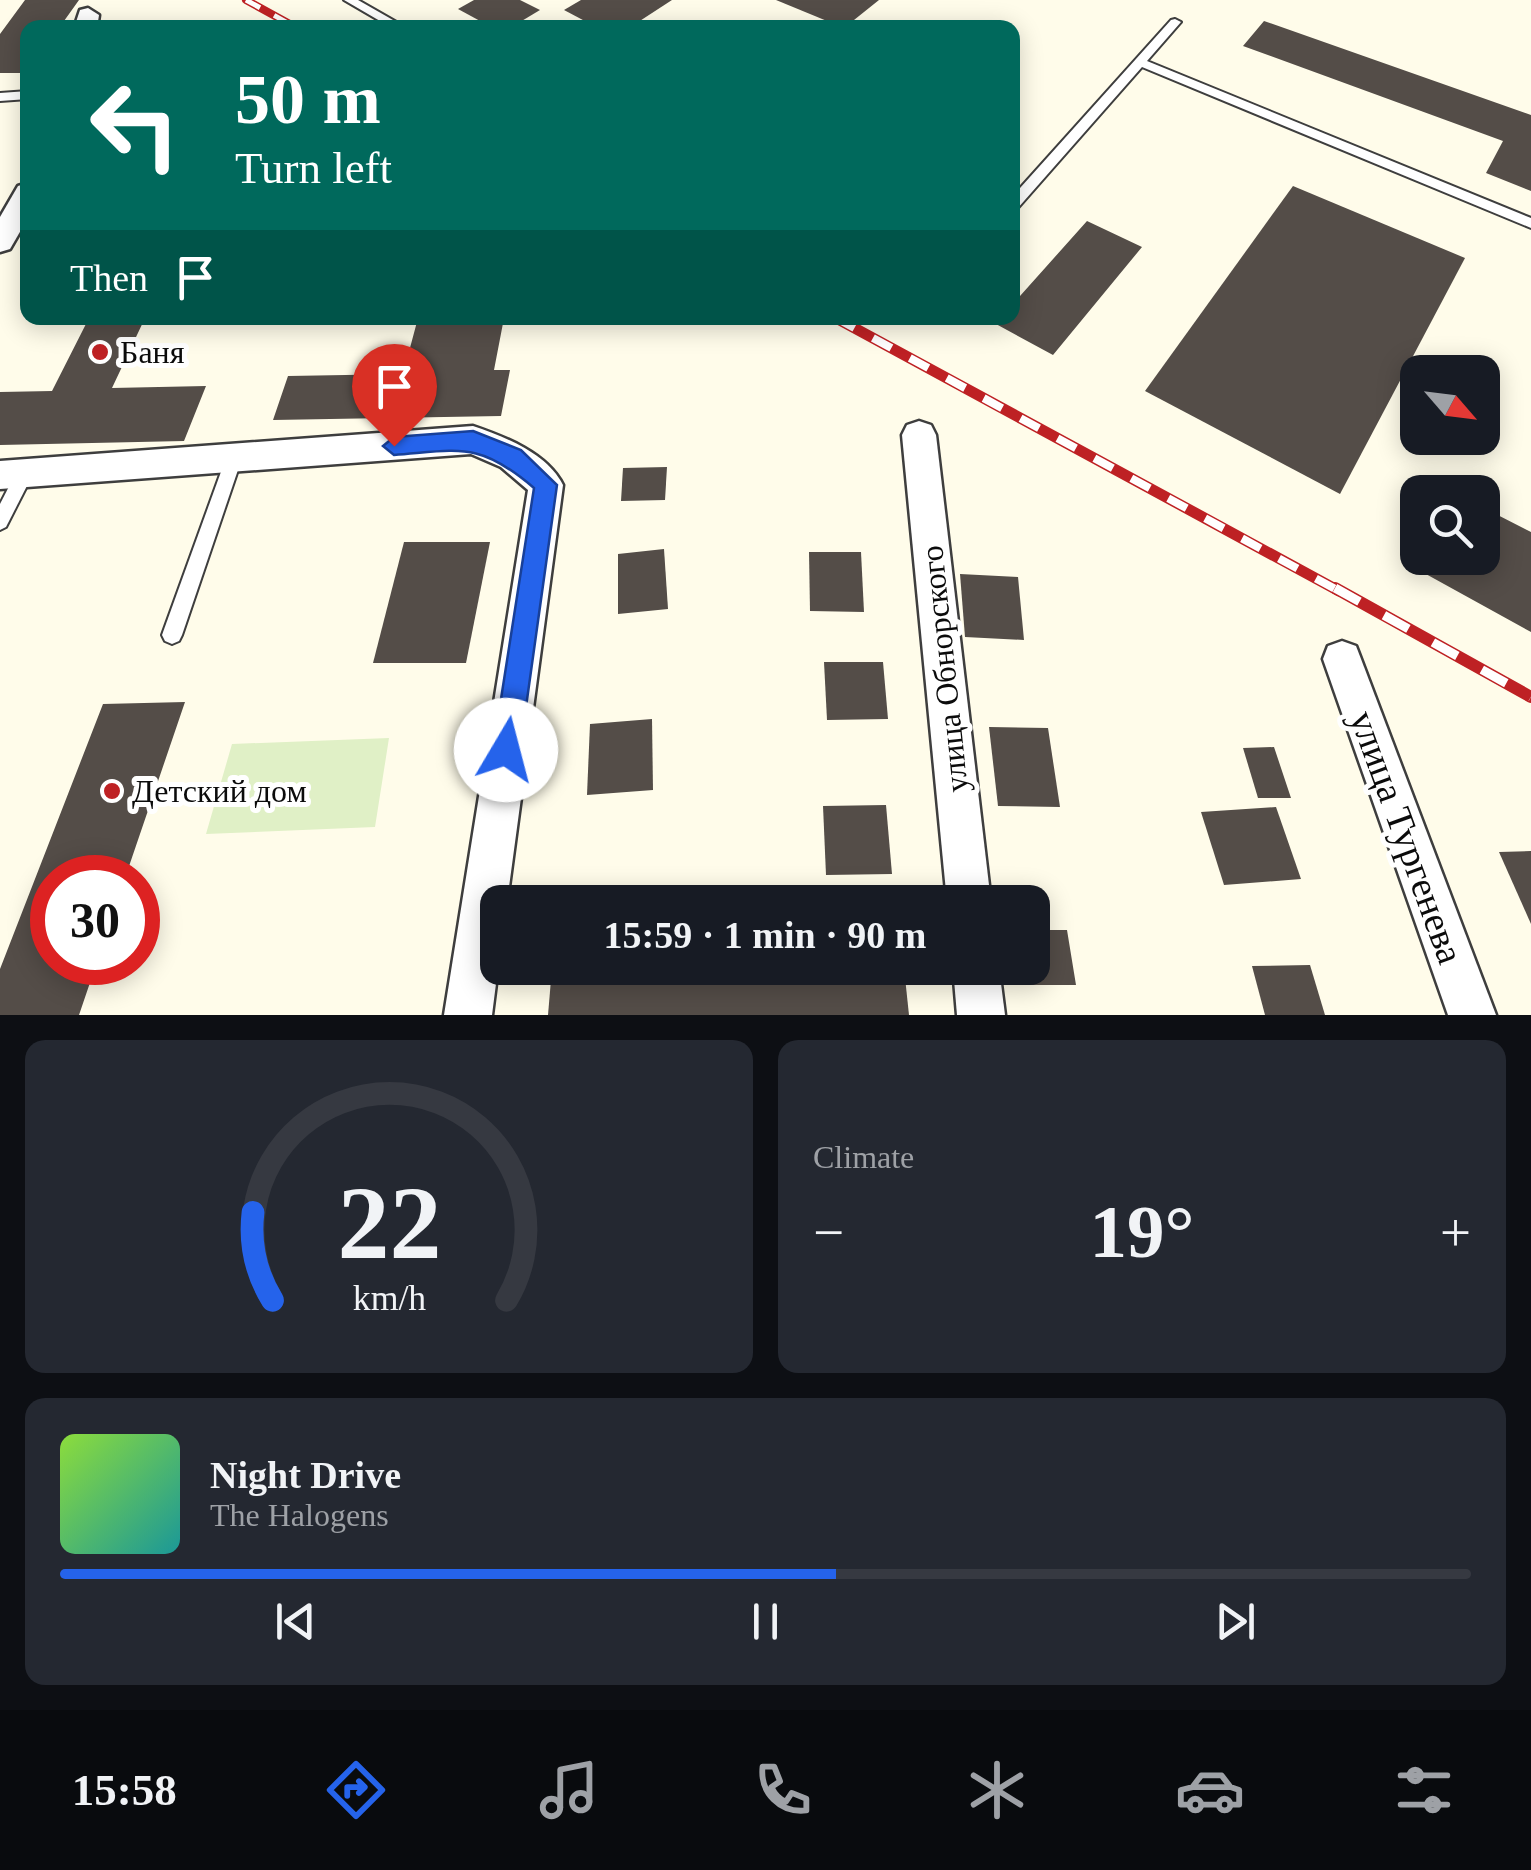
<!DOCTYPE html>
<html lang="en">
<head>
<meta charset="utf-8">
<style>
  body { margin:0; font-family:"Times New Roman",serif; background:#242831; color:#f1f3f6; height:100vh; display:flex; flex-direction:column; font-size:38px; white-space:nowrap }
  * { box-sizing:border-box; margin:0 }
  p { font-size:32px; color:#9ea1a6 }
  .icon { flex:none; width:55px; height:55px; fill:none; stroke:currentColor; stroke-width:2; stroke-linecap:round; stroke-linejoin:round }
  .map { position:relative; height:1015px; overflow:hidden }
  .sheet { display:flex; flex-direction:column; gap:25px; padding:25px; background:#0d0f14; flex:1 }
  .sheet>* { flex:none }
  .hud { position:absolute; left:20px; top:20px; width:1000px; height:305px; border-radius:20px; box-shadow:0 5px 25px #0003; background:#00695c; color:#fff; overflow:hidden }
  .needle { width:65px; rotate:118deg }
  .tools { position:absolute; left:1400px; top:355px; display:grid; gap:20px }
  .tools a { display:grid; place-items:center; width:100px; height:100px; border-radius:20px; background:#171b24; box-shadow:0 5px 25px #0003; font-size:50px }
  .speed { position:absolute; left:30px; top:855px; display:flex; gap:20px; font-size:50px; font-weight:700; text-align:center }
  .speed>* { display:grid; place-content:center; width:130px; height:130px; border-radius:50%; background:#171b24; box-shadow:0 5px 25px #0003; line-height:1 }
  .speed .limit { border:15px solid #d22; background:#fff; color:#111 }
  .pin { position:absolute; display:grid; place-items:center; width:85px; height:85px; color:#fff; margin:-102px -42px; border-radius:50% 50% 50% 0; rotate:-45deg; box-shadow:0 0 10px #0007 }
  .pin .icon { rotate:45deg }
  .me { position:absolute; width:110px; margin:-55px; rotate:8deg; stroke-linejoin:round; filter:drop-shadow(0 0 8px #0008) }
  .turn { display:flex; align-items:center; gap:35px; height:210px; padding:0 50px; font-size:45px }
  .turn .icon { width:130px; height:130px; stroke-width:2.5 }
  .turn b { display:block; font-size:70px; line-height:85px }
  .then { display:flex; align-items:center; height:95px; padding:0 50px; background:#0003; gap:20px; font-size:38px }
  .big { font-size:75px; font-weight:700; line-height:1.1 }
  .sheet .tile { flex:1; display:flex; flex-direction:column; justify-content:center; gap:15px; min-width:0; padding:0 35px; border-radius:20px; background:#242831 }
  .sheet .dial { align-items:center; gap:0 }
  .dial svg { height:260px; overflow:visible; fill:none; stroke:#363941; stroke-width:7; stroke-linecap:round; text-anchor:middle }
  .dial text { fill:#f1f3f6; stroke:none }
  .song { display:flex; align-items:center; gap:30px }
  .cover { width:120px; height:120px; border-radius:15px; background:linear-gradient(135deg,hsl(90 70% 55%),hsl(180 70% 35%)) }
  .played { height:10px; border-radius:5px; background:linear-gradient(90deg,#2563eb 55%,#363941 55%) }
  .keys { display:flex; justify-content:space-around; direction:ltr }
  .heat { display:flex; justify-content:space-between; align-items:center; font-size:55px; direction:ltr }
  .sheet .tiles { flex:1; display:grid; gap:25px; grid-template-columns:1fr 1fr }
  .tile:last-child { grid-column:span 2 }
  .trip { position:absolute; left:480px; top:885px; width:570px; height:100px; border-radius:20px; background:#171b24; box-shadow:0 5px 25px #0003; font-weight:700; line-height:100px; text-align:center }
  .tab-bar { display:flex; height:160px; justify-content:space-around; align-items:center; background:#090b0e; color:#9ea1a6 }
  .tab-bar .icon { width:70px; height:70px }
  .tab-bar .active { color:#2563eb }
  .tab-bar b { font-size:45px; color:#f1f3f6 }
  .map>svg:first-child { display:block }
  .pitch { fill:#e0f0c6 }
  .building { fill:#544d48 }
  .lines { fill:none; stroke-linecap:round; stroke-linejoin:round }
  .service-casing { stroke:#3e3e3e; stroke-width:4 }
  .minor-casing { stroke:#3e3e3e; stroke-width:5 }
  .service { fill:#fff; fill-rule:evenodd }
  .minor { fill:#fff; fill-rule:evenodd }
  .rail-far2-casing { stroke:#be2124; stroke-width:8 }
  .rail-far1-casing { stroke:#be2124; stroke-width:11 }
  .rail-casing { stroke:#be2124; stroke-width:12 }
  .rail-far2 { stroke:#fff; stroke-width:5; stroke-dasharray:16; stroke-linecap:butt }
  .rail-far1 { stroke:#fff; stroke-width:8; stroke-dasharray:21; stroke-linecap:butt }
  .rail { stroke:#fff; stroke-width:9; stroke-dasharray:28; stroke-linecap:butt }
  .route { fill:#2563eb; stroke:#184099; stroke-width:2.5 }
  .poi-dot { fill:#be2124; stroke:#fff; stroke-width:4 }
  .labels { text-anchor:middle; dominant-baseline:central; stroke-width:10; stroke-linejoin:round; paint-order:stroke }
  .poi-label { font-size:32px; fill:#0b0b0b; stroke:#fff; text-anchor:start }
  .street-label { font-size:32px; fill:#0b0b0b; stroke:#fff }
  .near-street-label { font-size:38px; fill:#0b0b0b; stroke:#fff }
</style>
</head>
<body>
<div class="map">
<svg width="1531" height="1015" viewBox="0 0 1531 1015">
  <rect width="100%" height="100%" fill="#fffcea"/>
  <!-- pitch -->
  <path class="pitch" d="M 389,738 L 375,827 L 206,834 L 232,744 Z"/>
  <!-- building -->
  <g class="building">
    <path d="M 25,0 L 79,0 L 59,28 L 28,28 L 28,73 L 0,73 L 0,34 Z"/>
    <path d="M 474,0 L 520,0 L 540,10 L 510,28 L 493,28 L 458,9 Z"/>
    <path d="M 581,0 L 672,0 L 629,28 L 598,28 L 564,10 Z"/>
    <path d="M 776,0 L 879,0 L 844,28 Z"/>
    <path d="M 1264,21 L 1531,115 L 1531,191 L 1486,173 L 1503,141 L 1243,46 Z"/>
    <path d="M 1293,186 L 1465,258 L 1340,494 L 1145,391 Z"/>
    <path d="M 1087,221 L 1142,247 L 1053,355 L 996,324 L 1002,318 L 1012,318 L 1012,305 Z"/>
    <path d="M 89,318 L 145,318 L 112,388 L 206,386 L 184,441 L 0,445 L 0,392 L 52,391 Z"/>
    <path d="M 418,318 L 504,318 L 494,370 L 510,370 L 501,416 L 273,420 L 288,376 L 403,374 Z"/>
    <path d="M 667,467 L 665,500 L 621,501 L 623,468 Z"/>
    <path d="M 1482,507 L 1531,532 L 1531,632 L 1415,568 L 1419,558 L 1482,558 Z"/>
    <path d="M 404,542 L 490,542 L 466,663 L 373,663 Z"/>
    <path d="M 664,549 L 668,609 L 618,614 L 618,554 Z"/>
    <path d="M 809,552 L 861,552 L 864,612 L 810,611 Z"/>
    <path d="M 960,574 L 1018,577 L 1024,640 L 965,637 Z"/>
    <path d="M 824,662 L 883,662 L 888,719 L 827,720 Z"/>
    <path d="M 185,702 L 125,878 L 52,878 L 52,962 L 97,962 L 79,1015 L 0,1015 L 0,969 L 103,704 Z"/>
    <path d="M 652,719 L 653,790 L 587,795 L 590,724 Z"/>
    <path d="M 989,727 L 1048,728 L 1060,807 L 998,806 Z"/>
    <path d="M 1274,747 L 1291,798 L 1258,798 L 1243,748 Z"/>
    <path d="M 886,805 L 892,874 L 826,875 L 823,806 Z"/>
    <path d="M 1276,807 L 1301,879 L 1224,885 L 1201,812 Z"/>
    <path d="M 1531,851 L 1531,924 L 1499,852 Z"/>
    <path d="M 1032,930 L 1067,930 L 1076,985 L 1022,985 L 1020,968 L 1032,968 Z"/>
    <path d="M 1310,965 L 1325,1015 L 1265,1015 L 1252,966 Z"/>
    <path d="M 552,968 L 904,968 L 909,1015 L 548,1015 Z"/>
  </g>
  <g class="lines">
    <!-- service casing -->
    <g class="service-casing">
      <g id="service">
        <path d="M 344,0 L 358,0 L 407,28 L 392,28 Z"/>
        <path d="M 1175,19 L 1181,22 L 1147,61 L 1531,218 L 1531,228 L 1142,67 L 1017,209 L 1012,211 L 1012,197 L 1171,20 Z"/>
        <path d="M 28,91 L 28,99 L 0,101 L 0,93 Z"/>
        <path d="M 234,451 L 240,453 L 242,458 L 182,635 L 179,641 L 172,644 L 165,641 L 162,635 L 226,458 L 228,453 Z"/>
        <path d="M 24,467 L 30,469 L 33,474 L 6,527 L 0,530 L 0,504 L 18,469 Z"/>
      </g>
    </g>
    <!-- minor casing -->
    <g class="minor-casing">
      <g id="minor">
        <path d="M 88,8 L 99,15 L 97,28 L 74,28 L 80,10 Z"/>
        <path d="M 28,183 L 28,218 L 10,249 L 0,252 L 0,217 L 18,186 Z"/>
        <path d="M 919,421 L 931,425 L 936,435 L 991,902 L 947,902 L 902,435 L 907,425 Z"/>
        <path d="M 473,426 C 505,437 547,453 563,485 L 507,902 L 498,902 L 498,968 L 492,1015 L 444,1015 L 528,490 L 501,467 L 471,454 L 0,489 L 0,461 Z"/>
        <path d="M 1342,641 L 1356,646 L 1361,659 L 1496,1015 L 1448,1015 L 1323,659 L 1328,646 Z"/>
        <path d="M 953,968 L 999,968 L 1005,1015 L 957,1015 Z"/>
      </g>
    </g>
    <!-- service -->
    <use href="#service" class="service"/>
    <!-- minor -->
    <use href="#minor" class="minor"/>
    <!-- rail-far2 casing -->
    <g class="rail-far2-casing">
      <path id="rail-far2" d="M 246,0 L 297,28"/>
    </g>
    <!-- rail-far1 casing -->
    <g class="rail-far1-casing">
      <path id="rail-far1" d="M 836,318 L 1339,591"/>
    </g>
    <!-- rail casing -->
    <g class="rail-casing">
      <path id="rail" d="M 1335,588 L 1531,697"/>
    </g>
    <!-- rail-far2 -->
    <use href="#rail-far2" class="rail-far2"/>
    <!-- rail-far1 -->
    <use href="#rail-far1" class="rail-far1"/>
    <!-- rail -->
    <use href="#rail" class="rail"/>
  </g>
  <!-- route -->
  <path class="route" d="M 473,431 L 521,450 L 557,485 L 520,750 L 516,759 L 506,763 L 497,759 L 493,750 L 534,488 C 479,441 461,450 394,455 L 383,446 L 394,437 Z"/>
  <!-- markers -->
  <g class="poi-dot">
    <circle cx="100" cy="352" r="10"/>
    <circle cx="112" cy="791" r="10"/>
  </g>
  <g class="labels">
    <!-- poi labels -->
    <g class="poi-label">
      <text x="120" y="352">Баня</text>
      <text x="132" y="791">Детский дом</text>
    </g>
    <!-- street labels -->
    <g class="street-label">
      <text transform="translate(944 669) rotate(-96)">улица Обнорского</text>
    </g>
    <!-- near-street labels -->
    <g class="near-street-label">
      <text transform="translate(1407 837) rotate(70)">улица Тургенева</text>
    </g>
  </g>
</svg>
<div class="tools">
<a><svg class="needle" viewBox="-14 -14 28 28"><path d="M0-13l5 13h-10z" fill="#e53935"/><path d="M0 13l5-13h-10z" fill="#9ea1a6"/></svg></a>
<a><svg class="icon" aria-label="search" viewBox="0 0 24 24"><circle cx="10" cy="10" r="6"/><path d="M15 15l6 6"/></svg></a>
</div>
<div class="speed"><div class="limit">30</div></div>
<div class="pin" style="left:394px;top:446px;background:#d93025"><svg class="icon" aria-label="arrive" viewBox="0 0 24 24"><path d="M6 21V4h12l-3 4 3 4H6"/></svg></div>
<svg class="me" style="left:506px;top:750px" viewBox="-20 -20 40 40"><circle r="19" fill="#fff"/><path d="M0-13L10 11 0 6-10 11z" fill="#2563eb"/></svg>
<div class="trip">15:59 · 1 min · 90 m</div>
<div class="hud">
<div class="turn"><svg class="icon" aria-label="left" viewBox="0 0 24 24"><path d="M17 20v-9H6M10 6l-5 5 5 5"/></svg><div><b>50 m</b>Turn left</div></div>
<div class="then">Then<svg class="icon" aria-label="arrive" viewBox="0 0 24 24"><path d="M6 21V4h12l-3 4 3 4H6"/></svg></div>
</div>
</div>
<section class="sheet">
<div class="tiles">
<div class="tile dial"><svg viewBox="0 0 100 80">
<path d="M14 69A42 42 0 1 1 86 69"/>
<path d="M14 69A42 42 0 0 1 8 42" stroke="#2563eb"/>
<text x="50" y="56" font-size="32" font-weight="700">22</text>
<text x="50" y="72" font-size="11">km/h</text>
</svg></div>
<div class="tile"><p>Climate</p>
<div class="heat"><a>−</a><b class="big">19°</b><a>+</a></div>
</div>
<div class="tile">
<div class="song"><i class="cover"></i><div><b>Night Drive</b><p>The Halogens</p></div></div>
<div class="played"></div>
<div class="keys"><svg class="icon" aria-label="previous" viewBox="0 0 24 24"><path d="M18 5L8 12l10 7zM5 5v14"/></svg><svg class="icon" aria-label="pause" viewBox="0 0 24 24"><path d="M8 5v14M16 5v14"/></svg><svg class="icon" aria-label="next" viewBox="0 0 24 24"><path d="M6 5l10 7-10 7zM19 5v14"/></svg></div>
</div>
</div>
</section>
<nav class="tab-bar">
<b>15:58</b>
<svg class="icon active" aria-label="directions" viewBox="0 0 24 24"><path d="M12 3l9 9-9 9-9-9zM9 14v-3h6M13 9l2 2-2 2"/></svg>
<svg class="icon" aria-label="music" viewBox="0 0 24 24"><path d="M9 18V5l10-2v13"/><circle cx="6" cy="18" r="3"/><circle cx="16" cy="16" r="3"/></svg>
<svg class="icon" aria-label="phone" viewBox="0 0 24 24"><path d="M5 4h4l2 5-3 2q2 4 5 5l2-3 5 2v4C11 20 4 13 5 4z"/></svg>
<svg class="icon" aria-label="climate" viewBox="0 0 24 24"><path d="M12 3v18M4 7l16 10M4 17L20 7"/></svg>
<svg class="icon" aria-label="car" viewBox="0 0 24 24"><path d="M5 17H2v-5l4-1 3-4h7l3 4 3 1v5h-3M9 17h6M6 11h13"/><circle cx="7" cy="17" r="2"/><circle cx="17" cy="17" r="2"/></svg>
<svg class="icon" aria-label="filters" viewBox="0 0 24 24"><path d="M4 7h16M4 17h16"/><circle cx="9" cy="7" r="2"/><circle cx="15" cy="17" r="2"/></svg>
</nav>
</body>
</html>
